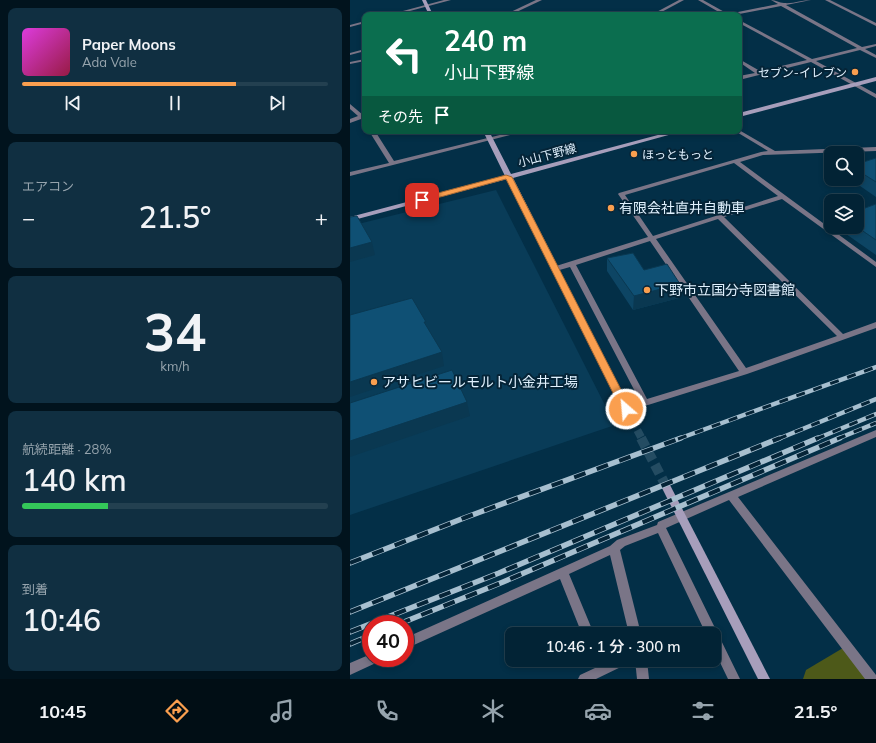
<!DOCTYPE html>
<html lang="ja">
<head>
<meta charset="utf-8">
<style>
  body { margin:0; font-family:Mulish,"Noto Sans JP",sans-serif; background:#102f41; color:#f1f3f6; height:100vh; display:flex; flex-direction:column; font-size:15px; white-space:nowrap }
  * { box-sizing:border-box; margin:0 }
  p { font-size:13px; color:#96a4ad }
  .icon { flex:none; width:22px; height:22px; fill:none; stroke:currentColor; stroke-width:2; stroke-linecap:round; stroke-linejoin:round }
  .map { position:relative; flex:1; overflow:hidden }
  .panel { display:flex; flex-direction:column; gap:8px; padding:8px; background:#01131d; width:350px }
  .panel>* { flex:none }
  .hud { position:absolute; left:12px; top:12px; width:380px; height:122px; border-radius:8px; box-shadow:0 2px 6px #0003,0 0 0 1px #234050; background:#0b6e4f; color:#fff; overflow:hidden }
  .fabs { position:absolute; left:474px; top:146px; display:grid; gap:8px }
  .fabs a { display:grid; place-items:center; width:40px; height:40px; border-radius:8px; background:#022335; box-shadow:0 2px 6px #0003,0 0 0 1px #234050; font-size:20px }
  .speed { position:absolute; left:12px; top:615px; display:flex; gap:8px; font-size:20px; font-weight:700; text-align:center }
  .speed>* { display:grid; place-content:center; width:52px; height:52px; border-radius:50%; background:#022335; box-shadow:0 2px 6px #0003,0 0 0 1px #234050; line-height:1 }
  .speed .limit { border:6px solid #d22; background:#fff; color:#111 }
  .pin { position:absolute; display:grid; place-items:center; width:34px; height:34px; color:#fff; margin:-17px; border-radius:8px; box-shadow:0 2px 6px #0006 }
  .me { position:absolute; width:44px; margin:-22px; rotate:333deg; stroke-linejoin:round; filter:drop-shadow(0 0 3px #0008) }
  .turn { display:flex; align-items:center; gap:14px; height:84px; padding:0 16px; font-size:18px }
  .turn .icon { width:52px; height:52px; stroke-width:2.5 }
  .turn b { display:block; font-size:28px; line-height:34px }
  .then { display:flex; align-items:center; height:38px; padding:0 16px; background:#0003; gap:8px; font-size:15px }
  .big { font-size:30px; font-weight:600; line-height:1.1 }
  .panel .card { flex:1; display:flex; flex-direction:column; justify-content:center; gap:6px; min-width:0; padding:0 14px; border-radius:8px; background:#102f41 }
  .panel .dial { align-items:center; gap:0 }
  .dial b { font-size:52px; line-height:1 }
  .song { display:flex; align-items:center; gap:12px }
  .cover { width:48px; height:48px; border-radius:6px; background:linear-gradient(135deg,hsl(300 70% 55%),hsl(340 70% 35%)) }
  .played { height:4px; border-radius:2px; background:linear-gradient(90deg,#fa9f4f 70%,#234050 70%) }
  .keys { display:flex; justify-content:space-around; direction:ltr }
  .heat { display:flex; justify-content:space-between; align-items:center; font-size:22px; direction:ltr }
  .charge { height:6px; border-radius:3px; background:linear-gradient(90deg,#34c759 28%,#234050 0) }
  .trip { position:absolute; left:155px; top:627px; width:216px; height:40px; border-radius:8px; background:#022335; box-shadow:0 2px 6px #0003,0 0 0 1px #234050; font-weight:600; line-height:40px; text-align:center }
  .tab-bar { display:flex; height:64px; justify-content:space-around; align-items:center; background:#010e15; color:#96a4ad }
  .tab-bar .icon { width:28px; height:28px }
  .tab-bar .selected { color:#fa9f4f }
  .tab-bar b { font-size:18px; color:#f1f3f6 }
  main { display:flex; flex:1; min-height:0 }
  .map>svg:first-child { display:block }
  .built { fill:#093c58 }
  .green { fill:#4d5919 }
  .lines { fill:none; stroke-linecap:round; stroke-linejoin:round }
  .secondary-tunnel-far1 { stroke:#244c62; stroke-width:8; stroke-dasharray:8 4; stroke-linecap:butt }
  .secondary-tunnel { stroke:#244c62; stroke-width:10; stroke-dasharray:10 5; stroke-linecap:butt }
  .street { fill:#7a7587; fill-rule:evenodd }
  .secondary { fill:#a79ebb; fill-rule:evenodd }
  .rail-far1-casing { stroke:#a7bfcf; stroke-width:4.5 }
  .rail-casing { stroke:#a7bfcf; stroke-width:5.5 }
  .rail-far1 { stroke:#052437; stroke-width:3; stroke-dasharray:9; stroke-linecap:butt }
  .rail { stroke:#052437; stroke-width:4; stroke-dasharray:12; stroke-linecap:butt }
  .wall { fill:#0d4564 }
  .shaded-wall { fill:#0a3851 }
  .building { fill:#0f5074; stroke:#0a3851 }
  .route { fill:#fa9f4f; stroke:#a26733 }
  .poi-dot { fill:#fa9f4f; stroke:#052437; stroke-width:1.5 }
  .labels { text-anchor:middle; dominant-baseline:central; stroke-width:4; stroke-linejoin:round; paint-order:stroke }
  .far-poi-label { font-size:12px; fill:#e0f1fe; stroke:#052437; text-anchor:end }
  .far-street-label { font-size:12px; fill:#e0f1fe; stroke:#052437 }
  .poi-label { font-size:14px; fill:#e0f1fe; stroke:#052437; text-anchor:start }
</style>
</head>
<body>
<main>
<section class="panel">
<div class="card">
<div class="song"><i class="cover"></i><div><b>Paper Moons</b><p>Ada Vale</p></div></div>
<div class="played"></div>
<div class="keys"><svg class="icon" aria-label="previous" viewBox="0 0 24 24"><path d="M18 5L8 12l10 7zM5 5v14"/></svg><svg class="icon" aria-label="pause" viewBox="0 0 24 24"><path d="M8 5v14M16 5v14"/></svg><svg class="icon" aria-label="next" viewBox="0 0 24 24"><path d="M6 5l10 7-10 7zM19 5v14"/></svg></div>
</div>
<div class="card"><p>エアコン</p>
<div class="heat"><a>−</a><b class="big">21.5°</b><a>+</a></div>
</div>
<div class="card dial"><b>34</b><p>km/h</p></div>
<div class="card"><p>航続距離 · 28%</p><b class="big">140 km</b><div class="charge"></div></div>
<div class="card"><p>到着</p><b class="big">10:46</b></div>
</section>
<div class="map">
<svg width="526" height="679" viewBox="0 0 526 679">
  <rect width="100%" height="100%" fill="#032f47"/>
  <!-- built -->
  <path class="built" d="M 146,190 L 265,425 L 0,515 L 0,226 Z"/>
  <!-- green -->
  <path class="green" d="M 493,648 L 517,679 L 453,679 L 456,670 Z"/>
  <g class="lines">
    <!-- secondary-tunnel-far1 -->
    <path class="secondary-tunnel-far1" d="M 276,409 L 292,439"/>
    <!-- secondary-tunnel -->
    <path class="secondary-tunnel" d="M 291,438 L 317,488"/>
    <!-- street -->
    <g class="street">
      <path d="M 94,0 L 101,0 L 45,15 L 38,15 Z"/>
      <path d="M 186,0 L 192,0 L 160,15 L 154,15 Z"/>
      <path d="M 329,0 L 334,0 L 306,15 L 301,15 Z"/>
      <path d="M 348,0 L 353,0 L 378,14 L 428,4 L 421,0 C 426,0 429,3 434,3 C 443,4 452,0 461,0 L 436,5 L 512,47 L 526,44 L 526,46 L 515,49 L 526,55 L 526,58 L 510,50 L 466,61 L 526,94 L 526,98 L 461,62 L 389,80 L 389,76 L 405,73 L 389,62 L 389,59 L 410,71 L 457,60 L 389,23 L 389,20 L 462,59 L 507,48 L 431,6 L 384,15 L 374,15 Z"/>
      <path d="M 475,0 L 480,0 L 526,23 L 526,26 Z"/>
      <path d="M 15,21 L 15,23 L 0,27 L 0,25 Z"/>
      <path d="M 15,49 L 15,51 L 0,55 L 0,53 Z"/>
      <path d="M 15,59 L 15,61 L 0,64 L 0,62 Z"/>
      <path d="M 0,104 L 13,115 L 15,114 L 15,122 L 11,119 L 0,123 L 0,119 L 8,116 L 0,109 Z"/>
      <path d="M 389,130 L 425,151 L 526,147 L 526,151 L 413,155 L 390,162 L 526,262 L 526,267 L 432,199 L 374,217 L 493,334 L 526,322 L 526,328 L 397,374 L 298,405 L 292,405 L 220,267 L 206,271 L 202,269 L 203,267 L 298,237 L 268,194 L 269,193 L 411,152 L 418,151 L 385,131 L 389,131 ZM 384,163 L 428,196 L 303,236 L 275,195 ZM 368,219 L 487,336 L 396,368 L 306,239 ZM 300,241 L 389,371 L 297,399 L 226,265 Z"/>
      <path d="M 19,131 L 25,131 L 44,161 L 166,131 L 176,131 L 0,176 L 0,172 L 39,163 Z"/>
      <path d="M 526,430 L 526,437 L 388,497 L 526,675 L 526,679 L 515,679 L 379,500 L 316,528 L 390,679 L 378,679 L 364,650 L 364,634 L 356,634 L 308,533 L 275,546 L 270,550 L 291,634 L 279,634 L 260,555 L 219,574 L 244,634 L 232,634 L 210,579 L 55,649 L 55,638 L 260,546 L 267,540 L 307,525 L 308,522 Z"/>
      <path d="M 21,654 L 21,658 L 30,658 L 28,662 L 0,675 L 0,663 Z"/>
      <path d="M 242,660 L 254,660 L 255,663 L 261,660 L 279,660 L 277,664 L 246,679 L 228,679 L 230,675 L 245,668 Z"/>
      <path d="M 285,660 L 297,660 L 299,679 L 287,679 Z"/>
    </g>
    <!-- secondary -->
    <g class="secondary">
      <path d="M 72,0 L 76,0 L 83,15 L 79,15 Z"/>
      <path d="M 526,77 L 526,81 L 389,117 L 389,113 Z"/>
      <path d="M 133,131 L 139,131 L 161,174 L 323,131 L 333,131 L 163,178 L 280,409 L 279,411 L 273,411 L 157,179 L 0,221 L 0,217 L 155,176 Z"/>
      <path d="M 317,484 L 320,485 L 420,679 L 408,679 L 312,488 L 314,485 Z"/>
    </g>
    <!-- rail-far1 casing -->
    <g class="rail-far1-casing">
      <g id="rail-far1">
        <path d="M 328,439 L 526,367"/>
        <path d="M 428,439 L 526,399"/>
        <path d="M 466,439 L 526,414"/>
        <path d="M 487,439 L 526,423"/>
      </g>
    </g>
    <!-- rail casing -->
    <g class="rail-casing">
      <g id="rail">
        <path d="M 0,563 L 114,518 L 331,438"/>
        <path d="M 0,612 L 430,438"/>
        <path d="M 49,624 L 153,582 L 490,438"/>
        <path d="M 0,632 L 149,573 L 468,438"/>
        <path d="M 0,644 L 21,635"/>
      </g>
    </g>
    <!-- rail-far1 -->
    <use href="#rail-far1" class="rail-far1"/>
    <!-- rail -->
    <use href="#rail" class="rail"/>
  </g>
  <!-- wall -->
  <g class="wall">
    <path d="M 526,158 L 526,197 L 500,179 L 507,179 L 507,164 Z"/>
    <path d="M 526,204 L 526,255 L 489,229 L 489,227 L 507,227 L 507,211 Z"/>
    <path d="M 257,258 L 294,270 L 329,298 L 283,310 L 257,271 Z"/>
  </g>
  <!-- shaded-wall -->
  <g class="shaded-wall">
    <path d="M 22,242 L 25,255 L 0,262 L 0,248 Z"/>
    <path d="M 330,284 L 329,298 L 283,310 L 284,296 Z"/>
    <path d="M 92,352 L 94,366 L 0,397 L 0,382 Z"/>
    <path d="M 117,402 L 120,416 L 0,457 L 0,441 Z"/>
  </g>
  <!-- building -->
  <g class="building">
    <path d="M 526,158 L 526,182 L 507,170 L 507,164 Z"/>
    <path d="M 526,204 L 526,240 L 507,227 L 507,211 Z"/>
    <path d="M 7,216 L 22,242 L 0,248 L 0,217 Z"/>
    <path d="M 283,253 L 294,270 L 317,264 L 330,284 L 284,296 L 257,258 Z"/>
    <path d="M 62,298 L 76,322 L 74,322 L 92,352 L 0,382 L 0,315 Z"/>
    <path d="M 102,370 L 117,402 L 0,441 L 0,403 Z"/>
  </g>
  <!-- route -->
  <path class="route" d="M 156,175 L 162,177 L 281,409 L 279,412 L 272,412 L 271,409 L 156,179 L 72,202 L 68,200 L 69,198 Z"/>
  <!-- markers -->
  <g class="poi-dot">
    <circle cx="505" cy="72" r="4"/>
    <circle cx="284" cy="154" r="4"/>
    <circle cx="261" cy="208" r="4"/>
    <circle cx="297" cy="290" r="4"/>
    <circle cx="24" cy="382" r="4"/>
  </g>
  <g class="labels">
    <!-- far-poi labels -->
    <g class="far-poi-label">
      <text x="497" y="72">セブン-イレブン</text>
      <text x="292" y="154" text-anchor="start">ほっともっと</text>
    </g>
    <!-- far-street labels -->
    <g class="far-street-label">
      <text transform="translate(197 155) rotate(-15)">小山下野線</text>
    </g>
    <!-- poi labels -->
    <g class="poi-label">
      <text x="269" y="208">有限会社直井自動車</text>
      <text x="305" y="290">下野市立国分寺図書館</text>
      <text x="32" y="382">アサヒビールモルト小金井工場</text>
    </g>
  </g>
</svg>
<div class="fabs">
<a><svg class="icon" aria-label="search" viewBox="0 0 24 24"><circle cx="10" cy="10" r="6"/><path d="M15 15l6 6"/></svg></a>
<a><svg class="icon" aria-label="layers" viewBox="0 0 24 24"><path d="M12 4l9 5-9 5-9-5zM3 14l9 5 9-5"/></svg></a>
</div>
<div class="speed"><div class="limit">40</div></div>
<div class="pin" style="left:72px;top:200px;background:#d93025"><svg class="icon" aria-label="arrive" viewBox="0 0 24 24"><path d="M6 21V4h12l-3 4 3 4H6"/></svg></div>
<svg class="me" style="left:276px;top:409px" viewBox="-20 -20 40 40"><circle r="17" fill="#fa9f4f" stroke="#fff" stroke-width="3"/><path d="M0-11L8 9 0 5-8 9z" fill="#fff"/></svg>
<div class="trip">10:46 · 1 分 · 300 m</div>
<div class="hud">
<div class="turn"><svg class="icon" aria-label="left" viewBox="0 0 24 24"><path d="M17 20v-9H6M10 6l-5 5 5 5"/></svg><div><b>240 m</b>小山下野線</div></div>
<div class="then">その先<svg class="icon" aria-label="arrive" viewBox="0 0 24 24"><path d="M6 21V4h12l-3 4 3 4H6"/></svg></div>
</div>
</div>
</main>
<nav class="tab-bar">
<b>10:45</b>
<svg class="icon selected" aria-label="directions" viewBox="0 0 24 24"><path d="M12 3l9 9-9 9-9-9zM9 14v-3h6M13 9l2 2-2 2"/></svg>
<svg class="icon" aria-label="music" viewBox="0 0 24 24"><path d="M9 18V5l10-2v13"/><circle cx="6" cy="18" r="3"/><circle cx="16" cy="16" r="3"/></svg>
<svg class="icon" aria-label="phone" viewBox="0 0 24 24"><path d="M5 4h4l2 5-3 2q2 4 5 5l2-3 5 2v4C11 20 4 13 5 4z"/></svg>
<svg class="icon" aria-label="climate" viewBox="0 0 24 24"><path d="M12 3v18M4 7l16 10M4 17L20 7"/></svg>
<svg class="icon" aria-label="car" viewBox="0 0 24 24"><path d="M5 17H2v-5l4-1 3-4h7l3 4 3 1v5h-3M9 17h6M6 11h13"/><circle cx="7" cy="17" r="2"/><circle cx="17" cy="17" r="2"/></svg>
<svg class="icon" aria-label="filters" viewBox="0 0 24 24"><path d="M4 7h16M4 17h16"/><circle cx="9" cy="7" r="2"/><circle cx="15" cy="17" r="2"/></svg>
<b>21.5°</b>
</nav>
</body>
</html>
